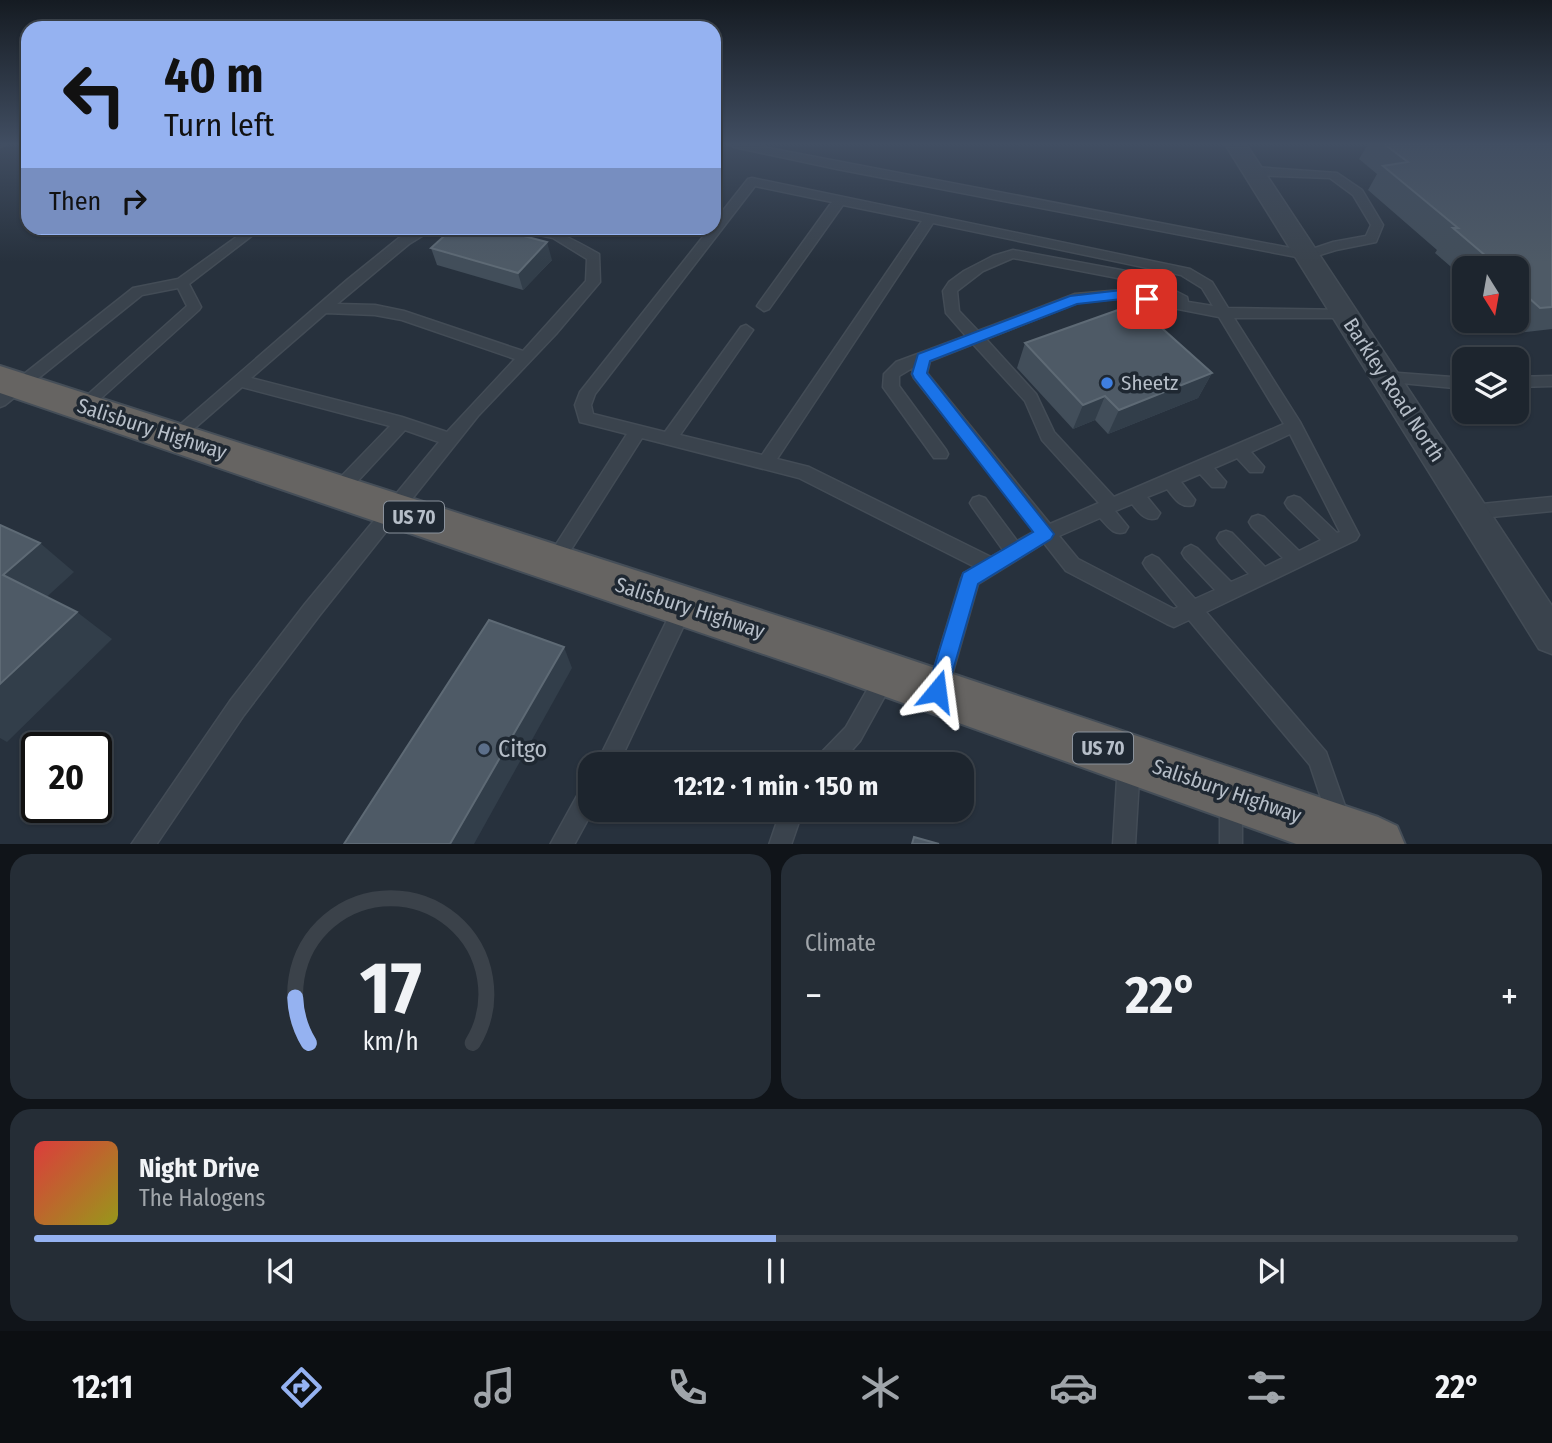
<!DOCTYPE html>
<html lang="en">
<head>
<meta charset="utf-8">
<style>
  body { margin:0; font-family:"Fira Sans Condensed",sans-serif; background:#252d36; color:#f1f3f6; height:100vh; display:flex; flex-direction:column; font-size:26px; white-space:nowrap }
  * { box-sizing:border-box; margin:0 }
  p { font-size:23px; color:#a0a5aa }
  .icon { flex:none; width:38px; height:38px; fill:none; stroke:currentColor; stroke-width:2; stroke-linecap:round; stroke-linejoin:round }
  .map { position:relative; height:844px; overflow:hidden }
  .sheet { display:flex; flex-direction:column; gap:10px; padding:10px; background:#101419; flex:1 }
  .sheet>* { flex:none }
  .guide { position:absolute; left:21px; top:21px; width:700px; height:214px; border-radius:21px; box-shadow:0 2px 5px #0004,0 0 0 2px #3b424a; background:#95b2f1; color:#111; overflow:hidden }
  .needle { width:46px; rotate:169deg }
  .tools { position:absolute; left:1452px; top:256px; display:grid; gap:14px }
  .tools a { display:grid; place-items:center; width:77px; height:77px; border-radius:14px; background:#1d252e; box-shadow:0 2px 5px #0004,0 0 0 2px #3b424a; font-size:35px }
  .speed { position:absolute; left:21px; top:732px; display:flex; gap:14px; font-size:35px; font-weight:700; text-align:center }
  .speed>* { display:grid; place-content:center; width:91px; height:91px; border-radius:50%; background:#1d252e; box-shadow:0 2px 5px #0004,0 0 0 2px #3b424a; line-height:1 }
  .speed .limit { border:4px solid #111; border-radius:10px; background:#fff; color:#111 }
  .pin { position:absolute; display:grid; place-items:center; width:60px; height:60px; color:#fff; margin:-30px; border-radius:14px; box-shadow:0 4px 10px #0006 }
  .me { position:absolute; width:77px; margin:-38px; rotate:16deg; stroke-linejoin:round; filter:drop-shadow(0 0 5px #0008) }
  .turn { display:flex; align-items:center; gap:24px; height:147px; padding:0 28px; font-size:32px }
  .turn .icon { width:91px; height:91px; stroke-width:2.5 }
  .turn b { display:block; font-size:49px; line-height:60px }
  .then { display:flex; align-items:center; height:66px; padding:0 28px; background:#0003; gap:14px; font-size:26px }
  .big { font-size:52px; font-weight:700; line-height:1.1 }
  .sheet .card { flex:1; display:flex; flex-direction:column; justify-content:center; gap:10px; min-width:0; padding:0 24px; border-radius:21px; background:#252d36 }
  .sheet .dial { align-items:center; gap:0 }
  .dial svg { height:182px; overflow:visible; fill:none; stroke:#3b424a; stroke-width:7; stroke-linecap:round; text-anchor:middle }
  .dial text { fill:#f1f3f6; stroke:none }
  .song { display:flex; align-items:center; gap:21px }
  .cover { width:84px; height:84px; border-radius:10px; background:linear-gradient(135deg,hsl(0 70% 55%),hsl(60 70% 35%)) }
  .played { height:7px; border-radius:4px; background:linear-gradient(90deg,#95b2f1 50%,#3b424a 50%) }
  .keys { display:flex; justify-content:space-around; direction:ltr }
  .heat { display:flex; justify-content:space-between; align-items:center; font-size:38px; direction:ltr }
  .sheet .tiles { flex:1; display:grid; gap:10px; grid-template-columns:1fr 1fr }
  .card:last-child { grid-column:span 2 }
  .trip { position:absolute; left:578px; top:752px; width:396px; height:70px; border-radius:21px; background:#1d252e; box-shadow:0 2px 5px #0004,0 0 0 2px #3b424a; font-weight:700; line-height:70px; text-align:center }
  .tab-bar { display:flex; height:112px; justify-content:space-around; align-items:center; background:#0c0f12; color:#a0a5aa }
  .tab-bar .icon { width:49px; height:49px }
  .tab-bar .current { color:#95b2f1 }
  .tab-bar b { font-size:32px; color:#f1f3f6 }
  .map>svg:first-child { display:block }
  .lines { fill:none; stroke-linecap:round; stroke-linejoin:round }
  .service-casing { stroke:#434c56; stroke-width:3 }
  .minor-casing { stroke:#434c56; stroke-width:3 }
  .trunk-casing { stroke:#454e58; stroke-width:4 }
  .service { fill:#3a434d; fill-rule:evenodd }
  .minor { fill:#3a434d; fill-rule:evenodd }
  .trunk { fill:#666462; fill-rule:evenodd }
  .wall { fill:#424e5a }
  .shaded-wall { fill:#323e4a }
  .building { fill:#4e5a66; stroke:#5e6a75; stroke-width:2 }
  .route { fill:#1a73e8; stroke:#114b97; stroke-width:2 }
  .shop-dot { fill:#3f7fe0; stroke:#1f2832; stroke-width:2.5 }
  .service-dot { fill:#5c6f8a; stroke:#1f2832; stroke-width:2.5 }
  .labels { text-anchor:middle; dominant-baseline:central; stroke-width:7; stroke-linejoin:round; paint-order:stroke }
  .shield { fill:#1f2832; stroke:#89919b; stroke-width:2 }
  .shield-label { font-size:19px; font-weight:bold; fill:#b6bec8 }
  .poi-label { font-size:21px; fill:#b6bec8; stroke:#1f2832; text-anchor:start }
  .street-label { font-size:21px; fill:#b6bec8; stroke:#1f2832 }
  .near-poi-label { font-size:24px; fill:#b6bec8; stroke:#1f2832; text-anchor:start }
</style>
</head>
<body>
<div class="map">
<svg width="1552" height="845" viewBox="0 0 1552 845">
  <rect width="100%" height="100%" fill="#27313d"/>
  <g class="lines">
    <!-- service casing -->
    <g class="service-casing">
      <g id="service">
        <path d="M 0,144 L 7,144 L 0,147 Z"/>
        <path d="M 728,144 L 748,144 L 1306,251 L 1333,242 L 1366,236 L 1371,225 L 1353,195 L 1330,178 L 1253,175 L 1247,171 L 1253,167 L 1337,173 L 1362,190 L 1383,225 L 1376,242 L 1336,250 L 1307,259 L 837,169 L 734,147 Z"/>
        <path d="M 752,178 L 1190,269 L 1212,282 L 1228,308 L 1349,310 L 1351,313 L 1349,316 L 1344,318 L 1234,318 L 1300,422 L 1359,535 L 1356,540 L 1206,612 L 1326,752 L 1350,820 L 1347,828 L 1339,831 L 1331,828 L 1310,765 L 1189,620 L 1174,627 L 1167,624 L 1066,571 L 1044,543 L 978,584 L 948,689 L 945,696 L 938,699 L 931,696 L 928,689 L 961,579 L 964,573 L 975,567 L 799,478 L 642,438 L 560,567 L 554,570 L 548,567 L 545,562 L 548,557 L 627,434 L 580,422 L 575,405 L 580,392 L 710,228 L 714,228 L 714,222 L 748,179 ZM 755,186 L 832,202 L 759,303 L 757,306 L 764,311 L 769,309 L 843,205 L 922,221 L 762,455 L 680,435 L 753,330 L 746,325 L 741,327 L 665,432 L 593,414 L 591,405 L 595,394 ZM 933,223 L 1181,275 L 1202,288 L 1213,306 L 1188,302 L 1187,297 L 1142,274 L 1013,250 L 993,256 L 964,271 L 949,282 L 943,291 L 946,313 L 966,336 L 896,362 L 884,374 L 883,387 L 934,458 L 946,458 L 948,454 L 946,450 L 899,386 L 899,376 L 914,367 L 912,374 L 914,378 L 1035,531 L 1017,541 L 985,498 L 979,496 L 973,498 L 970,503 L 973,508 L 1003,550 L 991,557 L 809,467 L 777,459 ZM 1013,258 L 1133,281 L 1166,298 L 1122,290 L 1075,294 L 978,331 L 959,311 L 957,291 L 983,271 ZM 1122,298 L 1219,317 L 1284,424 L 1114,497 L 1054,432 L 1036,394 L 986,339 L 1077,303 ZM 973,344 L 1025,401 L 1042,440 L 1099,503 L 1050,524 L 927,373 L 930,361 ZM 1290,434 L 1340,532 L 1337,533 L 1300,498 L 1294,496 L 1288,498 L 1285,503 L 1288,508 L 1321,540 L 1299,551 L 1264,517 L 1258,515 L 1252,517 L 1249,522 L 1252,527 L 1283,558 L 1265,567 L 1232,533 L 1226,531 L 1220,533 L 1217,538 L 1220,543 L 1249,574 L 1231,582 L 1197,548 L 1191,545 L 1185,548 L 1182,553 L 1185,558 L 1215,590 L 1195,599 L 1158,558 L 1152,555 L 1146,558 L 1143,563 L 1146,568 L 1178,607 L 1174,609 L 1078,559 L 1059,536 L 1100,518 C 1108,526 1113,536 1125,532 L 1128,527 L 1115,511 L 1132,504 C 1139,512 1145,522 1157,518 L 1160,513 L 1147,497 L 1167,489 C 1174,497 1180,509 1193,505 L 1195,500 L 1181,482 L 1200,474 L 1212,487 L 1224,487 L 1226,482 L 1214,468 L 1237,458 L 1250,472 L 1262,472 L 1264,467 L 1251,452 Z"/>
        <path d="M 249,228 L 262,228 L 189,284 L 201,307 L 199,310 L 88,410 L 78,410 L 75,406 L 187,306 L 178,288 L 142,295 L 5,405 L 0,407 L 0,393 L 133,288 L 178,279 Z"/>
        <path d="M 420,228 L 435,228 L 409,244 L 337,304 L 375,305 L 404,311 L 523,351 L 586,281 L 587,259 L 553,238 L 521,231 L 519,228 C 554,228 569,237 599,254 L 600,282 L 556,334 L 478,416 L 319,616 L 244,715 L 156,845 L 131,845 L 230,701 L 305,604 L 439,442 L 405,430 L 344,496 L 338,498 L 332,496 L 330,491 L 332,486 L 390,426 L 242,387 L 181,440 L 169,440 L 167,436 L 347,280 L 399,238 ZM 326,313 L 375,315 L 402,320 L 515,359 L 447,432 L 402,417 L 251,378 Z"/>
        <path d="M 1385,372 L 1465,378 L 1465,389 L 1380,381 L 1377,377 L 1380,373 Z"/>
        <path d="M 1552,376 L 1552,386 L 1517,387 L 1517,377 Z"/>
        <path d="M 1552,497 L 1552,511 L 1472,519 L 1466,517 L 1463,512 L 1466,507 L 1472,505 Z"/>
        <path d="M 684,598 L 691,600 L 693,606 L 618,765 L 596,765 L 677,600 Z"/>
        <path d="M 886,667 L 893,669 L 896,676 L 860,741 L 839,765 L 814,765 L 817,757 L 846,727 L 879,669 Z"/>
        <path d="M 1129,752 L 1137,755 L 1140,763 L 1135,845 L 1113,845 L 1118,763 L 1121,755 Z"/>
        <path d="M 590,784 L 590,810 L 593,810 L 574,845 L 550,845 L 582,787 Z"/>
        <path d="M 1231,790 L 1239,793 L 1242,801 L 1242,845 L 1220,845 L 1220,801 L 1223,793 Z"/>
        <path d="M 781,810 L 803,810 L 791,845 L 769,845 Z"/>
      </g>
    </g>
    <!-- minor casing -->
    <g class="minor-casing">
      <path id="minor" d="M 1225,144 L 1246,144 L 1552,606 L 1552,654 L 1539,649 Z"/>
    </g>
    <!-- trunk casing -->
    <g class="trunk-casing">
      <path id="trunk" d="M 0,366 L 828,632 L 1378,817 L 1397,826 L 1405,845 L 1299,845 L 828,676 L 0,393 Z"/>
    </g>
    <!-- service -->
    <use href="#service" class="service"/>
    <!-- minor -->
    <use href="#minor" class="minor"/>
    <!-- trunk -->
    <use href="#trunk" class="trunk"/>
  </g>
  <!-- wall -->
  <g class="wall">
    <path d="M 1368,144 L 1552,144 L 1552,329 L 1517,333 L 1504,320 L 1517,320 L 1517,268 L 1465,268 L 1465,279 L 1435,253 L 1437,250 L 1368,190 L 1377,174 L 1359,159 Z"/>
    <path d="M 431,248 L 552,260 L 523,290 L 437,265 Z"/>
    <path d="M 1025,343 L 1212,373 L 1198,398 L 1108,434 L 1095,420 L 1073,429 L 1017,368 Z"/>
  </g>
  <!-- shaded-wall -->
  <g class="shaded-wall">
    <path d="M 547,242 L 552,260 L 523,290 L 518,273 Z"/>
    <path d="M 1212,373 L 1198,398 L 1108,434 L 1119,410 Z"/>
    <path d="M 1105,396 L 1095,420 L 1073,429 L 1083,405 Z"/>
    <path d="M 40,543 L 74,572 L 40,603 L 3,575 Z"/>
    <path d="M 77,612 L 112,639 L 7,742 L 0,738 L 0,684 Z"/>
    <path d="M 564,647 L 572,668 L 474,844 L 450,844 Z"/>
  </g>
  <!-- building -->
  <g class="building">
    <path d="M 1384,144 L 1552,144 L 1552,307 L 1540,308 L 1517,287 L 1517,268 L 1500,268 L 1453,228 L 1458,228 L 1383,166 L 1408,162 Z"/>
    <path d="M 453,228 L 493,228 L 547,242 L 518,273 L 431,248 Z"/>
    <path d="M 1135,304 L 1212,373 L 1119,410 L 1105,396 L 1083,405 L 1025,343 Z"/>
    <path d="M 0,525 L 40,543 L 3,575 L 77,612 L 0,684 Z"/>
    <path d="M 489,620 L 564,647 L 450,844 L 344,844 Z"/>
    <path d="M 914,837 L 939,844 L 912,844 Z"/>
  </g>
  <!-- sky -->
  <linearGradient id="sky" x2="0" y2="1"><stop stop-color="#151b22"/><stop offset="0.55" stop-color="#414e62"/><stop offset="1" stop-color="#414e62" stop-opacity="0"/></linearGradient>
  <rect width="1552" height="262" fill="url(#sky)"/>
  <!-- route -->
  <path class="route" d="M 1122,290 L 1152,296 L 1154,299 L 1147,304 L 1122,299 L 1077,304 L 930,361 L 927,373 L 1054,534 L 1051,539 L 978,584 L 947,691 L 944,698 L 937,701 L 930,698 L 927,691 L 963,573 L 1033,532 L 914,378 L 912,374 L 918,354 L 1070,296 Z"/>
  <!-- markers -->
  <circle class="shop-dot" cx="1107" cy="383" r="7"/>
  <circle class="service-dot" cx="484" cy="749" r="7"/>
  <g class="labels">
    <!-- shield labels -->
    <g class="shield">
      <rect x="384" y="501.5" width="60" height="31" rx="5"/>
      <rect x="1073" y="732.5" width="60" height="31" rx="5"/>
    </g>
    <g class="shield-label">
      <text x="414" y="517">US 70</text>
      <text x="1103" y="748">US 70</text>
    </g>
    <!-- poi labels -->
    <g class="poi-label">
      <text x="1121" y="383">Sheetz</text>
    </g>
    <!-- street labels -->
    <g class="street-label">
      <text transform="translate(1394 390) rotate(57)">Barkley Road North</text>
      <text transform="translate(152 429) rotate(18)">Salisbury Highway</text>
      <text transform="translate(690 608) rotate(18)">Salisbury Highway</text>
      <text transform="translate(1227 791) rotate(19)">Salisbury Highway</text>
    </g>
    <!-- near-poi labels -->
    <g class="near-poi-label">
      <text x="498" y="749">Citgo</text>
    </g>
  </g>
</svg>
<div class="tools">
<a><svg class="needle" viewBox="-14 -14 28 28"><path d="M0-13l5 13h-10z" fill="#e53935"/><path d="M0 13l5-13h-10z" fill="#a0a5aa"/></svg></a>
<a><svg class="icon" aria-label="layers" viewBox="0 0 24 24"><path d="M12 4l9 5-9 5-9-5zM3 14l9 5 9-5"/></svg></a>
</div>
<div class="speed"><div class="limit">20</div></div>
<div class="pin" style="left:1147px;top:299px;background:#d93025"><svg class="icon" aria-label="arrive" viewBox="0 0 24 24"><path d="M6 21V4h12l-3 4 3 4H6"/></svg></div>
<svg class="me" style="left:937px;top:691px" viewBox="-20 -20 40 40"><path d="M0-17L14 15 0 8-14 15z" fill="#1a73e8" stroke="#fff" stroke-width="4"/></svg>
<div class="trip">12:12 · 1 min · 150 m</div>
<div class="guide">
<div class="turn"><svg class="icon" aria-label="left" viewBox="0 0 24 24"><path d="M17 20v-9H6M10 6l-5 5 5 5"/></svg><div><b>40 m</b>Turn left</div></div>
<div class="then">Then<svg class="icon" aria-label="right" viewBox="0 0 24 24"><path d="M7 20v-9h11M14 6l5 5-5 5"/></svg></div>
</div>
</div>
<section class="sheet">
<div class="tiles">
<div class="card dial"><svg viewBox="0 0 100 80">
<path d="M14 69A42 42 0 1 1 86 69"/>
<path d="M14 69A42 42 0 0 1 8 49" stroke="#95b2f1"/>
<text x="50" y="56" font-size="32" font-weight="700">17</text>
<text x="50" y="72" font-size="11">km/h</text>
</svg></div>
<div class="card"><p>Climate</p>
<div class="heat"><a>−</a><b class="big">22°</b><a>+</a></div>
</div>
<div class="card">
<div class="song"><i class="cover"></i><div><b>Night Drive</b><p>The Halogens</p></div></div>
<div class="played"></div>
<div class="keys"><svg class="icon" aria-label="previous" viewBox="0 0 24 24"><path d="M18 5L8 12l10 7zM5 5v14"/></svg><svg class="icon" aria-label="pause" viewBox="0 0 24 24"><path d="M8 5v14M16 5v14"/></svg><svg class="icon" aria-label="next" viewBox="0 0 24 24"><path d="M6 5l10 7-10 7zM19 5v14"/></svg></div>
</div>
</div>
</section>
<nav class="tab-bar">
<b>12:11</b>
<svg class="icon current" aria-label="directions" viewBox="0 0 24 24"><path d="M12 3l9 9-9 9-9-9zM9 14v-3h6M13 9l2 2-2 2"/></svg>
<svg class="icon" aria-label="music" viewBox="0 0 24 24"><path d="M9 18V5l10-2v13"/><circle cx="6" cy="18" r="3"/><circle cx="16" cy="16" r="3"/></svg>
<svg class="icon" aria-label="phone" viewBox="0 0 24 24"><path d="M5 4h4l2 5-3 2q2 4 5 5l2-3 5 2v4C11 20 4 13 5 4z"/></svg>
<svg class="icon" aria-label="climate" viewBox="0 0 24 24"><path d="M12 3v18M4 7l16 10M4 17L20 7"/></svg>
<svg class="icon" aria-label="car" viewBox="0 0 24 24"><path d="M5 17H2v-5l4-1 3-4h7l3 4 3 1v5h-3M9 17h6M6 11h13"/><circle cx="7" cy="17" r="2"/><circle cx="17" cy="17" r="2"/></svg>
<svg class="icon" aria-label="filters" viewBox="0 0 24 24"><path d="M4 7h16M4 17h16"/><circle cx="9" cy="7" r="2"/><circle cx="15" cy="17" r="2"/></svg>
<b>22°</b>
</nav>
</body>
</html>
